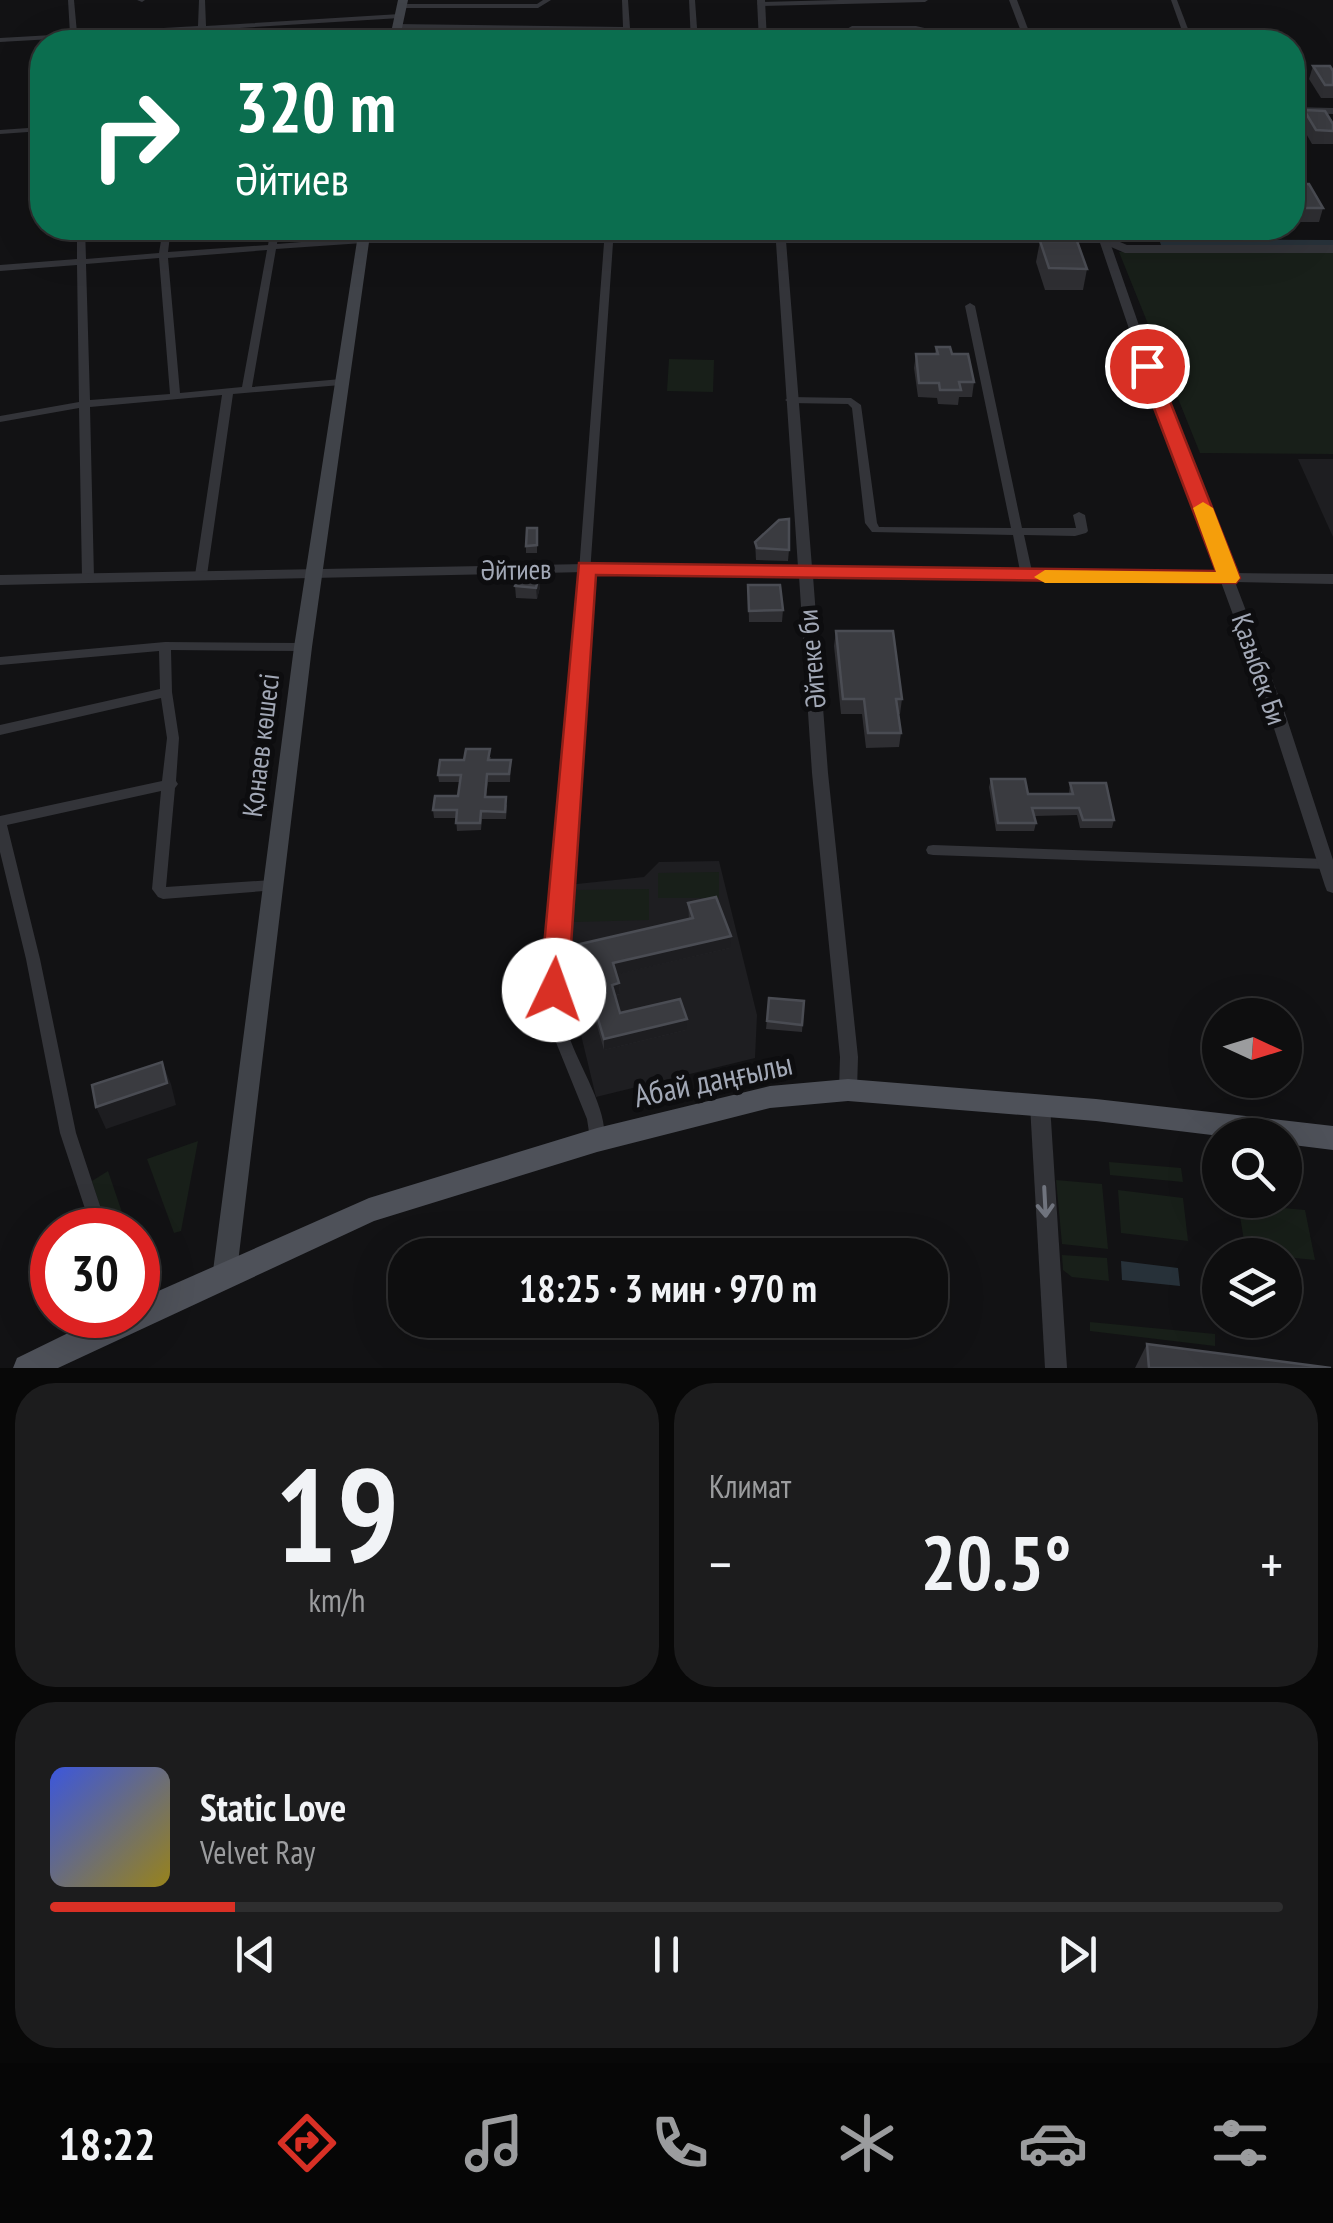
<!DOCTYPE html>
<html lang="ru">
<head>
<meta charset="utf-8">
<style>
  body { margin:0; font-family:"PT Sans Narrow",sans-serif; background:#1c1c1d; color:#f1f3f6; height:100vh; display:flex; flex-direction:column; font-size:38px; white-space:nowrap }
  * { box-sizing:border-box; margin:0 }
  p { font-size:32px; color:#9b9c9e }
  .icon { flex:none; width:55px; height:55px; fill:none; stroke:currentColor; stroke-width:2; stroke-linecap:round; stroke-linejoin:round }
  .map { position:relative; height:1368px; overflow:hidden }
  .drawer { display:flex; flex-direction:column; gap:15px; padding:15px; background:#080808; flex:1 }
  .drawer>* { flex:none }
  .banner { position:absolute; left:30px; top:30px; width:1275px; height:210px; border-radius:40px; box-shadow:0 10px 40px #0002,0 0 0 2px #2e2e2f; background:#0b6e4f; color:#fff; overflow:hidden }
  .needle { width:65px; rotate:94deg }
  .tools { position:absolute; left:1202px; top:998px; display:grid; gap:20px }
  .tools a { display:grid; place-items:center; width:100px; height:100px; border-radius:50%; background:#0e0e0f; box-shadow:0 10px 40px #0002,0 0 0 2px #2e2e2f; font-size:50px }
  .speed { position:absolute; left:30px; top:1208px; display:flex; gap:20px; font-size:50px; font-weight:700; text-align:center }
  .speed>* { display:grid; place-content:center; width:130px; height:130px; border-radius:50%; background:#0e0e0f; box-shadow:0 10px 40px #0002,0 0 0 2px #2e2e2f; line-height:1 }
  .speed .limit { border:15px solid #d22; background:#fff; color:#111 }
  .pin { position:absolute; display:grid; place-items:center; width:85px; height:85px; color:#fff; margin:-42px; border:5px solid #fff; border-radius:50%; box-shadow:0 2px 10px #0007 }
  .me { position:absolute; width:110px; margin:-55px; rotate:3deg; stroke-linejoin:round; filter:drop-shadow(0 0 8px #0008) }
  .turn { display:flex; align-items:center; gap:35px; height:210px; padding:0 40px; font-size:45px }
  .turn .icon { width:130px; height:130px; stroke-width:2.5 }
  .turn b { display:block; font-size:70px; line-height:85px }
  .big { font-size:75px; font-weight:600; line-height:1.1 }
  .drawer .widget { flex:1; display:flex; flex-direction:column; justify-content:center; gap:15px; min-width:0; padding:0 35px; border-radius:40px; background:#1c1c1d }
  .drawer .dial { align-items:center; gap:0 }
  .dial b { font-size:130px; line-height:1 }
  .song { display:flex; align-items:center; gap:30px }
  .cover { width:120px; height:120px; border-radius:15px; background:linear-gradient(135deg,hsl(230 70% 55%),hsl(50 70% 35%)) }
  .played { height:10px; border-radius:5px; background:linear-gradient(90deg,#d93025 15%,#2e2e2f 15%) }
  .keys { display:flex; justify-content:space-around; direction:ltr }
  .heat { display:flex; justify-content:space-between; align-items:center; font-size:55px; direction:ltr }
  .drawer .tiles { flex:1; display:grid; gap:15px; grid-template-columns:1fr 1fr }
  .widget:last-child { grid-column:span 2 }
  .trip { position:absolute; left:388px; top:1238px; width:560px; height:100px; border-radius:40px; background:#0e0e0f; box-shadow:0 10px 40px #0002,0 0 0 2px #2e2e2f; font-weight:600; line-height:100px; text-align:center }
  .tab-bar { display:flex; height:160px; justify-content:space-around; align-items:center; background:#060606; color:#9b9c9e }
  .tab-bar .icon { width:70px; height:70px }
  .tab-bar .current { color:#d93025 }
  .tab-bar b { font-size:45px; color:#f1f3f6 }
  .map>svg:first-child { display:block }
  .built { fill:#1e1e21 }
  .green { fill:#181f19 }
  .water { fill:#273139 }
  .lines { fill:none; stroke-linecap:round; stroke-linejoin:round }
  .pedestrian { stroke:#333439; stroke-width:8 }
  .minor { fill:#333439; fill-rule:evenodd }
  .tertiary { fill:#333439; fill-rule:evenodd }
  .secondary { fill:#404349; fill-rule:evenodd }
  .primary { fill:#4e5159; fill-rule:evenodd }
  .wall { fill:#2e2e32 }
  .shaded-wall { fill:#1d1d20 }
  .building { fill:#3a3b40; stroke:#4a4c53; stroke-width:2.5 }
  .oneway { stroke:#70747e }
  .route { fill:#d93025; stroke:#8d1f18; stroke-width:2.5 }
  .slow { fill:#f59e0b }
  .labels { text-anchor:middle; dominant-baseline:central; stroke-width:10; stroke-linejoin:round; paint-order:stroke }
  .street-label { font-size:28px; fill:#a2a8b6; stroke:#0d0d0f }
  .near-street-label { font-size:32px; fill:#a2a8b6; stroke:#0d0d0f }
</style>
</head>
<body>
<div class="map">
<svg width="1333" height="1368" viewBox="0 0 1333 1368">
  <rect width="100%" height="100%" fill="#121214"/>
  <!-- built -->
  <g class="built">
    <path d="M 1298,459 L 1333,459 L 1333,537 Z"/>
    <path d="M 719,861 L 757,1015 L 755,1058 L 596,1097 L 569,985 L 567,885 L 644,877 L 659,862 Z"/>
  </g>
  <!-- green -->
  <g class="green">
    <path d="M 1119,252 L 1333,252 L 1333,454 L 1200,453 Z"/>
    <path d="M 669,359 L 714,360 L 713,392 L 667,391 Z"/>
    <path d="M 719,872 L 719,898 L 658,898 L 658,873 Z"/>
    <path d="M 649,889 L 649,920 L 574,922 L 576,890 Z"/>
    <path d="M 198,1141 L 181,1231 L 174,1233 L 147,1159 Z"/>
    <path d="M 1109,1162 L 1181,1168 L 1183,1182 L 1110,1175 Z"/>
    <path d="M 108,1171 L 128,1230 L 107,1230 L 92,1181 Z"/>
    <path d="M 1056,1180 L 1102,1184 L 1108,1249 L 1062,1244 Z"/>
    <path d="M 1118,1190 L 1183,1198 L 1188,1241 L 1121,1233 Z"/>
    <path d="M 1238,1204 L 1305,1210 L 1315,1260 L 1246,1253 Z"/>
    <path d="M 1062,1255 L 1107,1258 L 1109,1281 L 1072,1277 L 1063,1270 Z"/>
    <path d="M 1090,1322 L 1215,1334 L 1215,1346 L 1090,1331 Z"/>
  </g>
  <!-- water -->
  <g class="water">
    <path d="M 1159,239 L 1333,240 L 1333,246 L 1161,245 Z"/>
    <path d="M 1121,1261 L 1178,1268 L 1180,1286 L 1122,1280 Z"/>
  </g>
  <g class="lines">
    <!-- pedestrian -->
    <path class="pedestrian" d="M 1105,240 L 1126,249 L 1333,249"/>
    <!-- minor -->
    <g class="minor">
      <path d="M 68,0 L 74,0 L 77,33 L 198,26 L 199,0 L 205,0 L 206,26 L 400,14 L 404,16 L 400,18 L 77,38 L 77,42 L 71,42 L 70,38 L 0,42 L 0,38 L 70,34 Z"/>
      <path d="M 137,0 L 145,0 L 142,2 Z"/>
      <path d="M 543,0 L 551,0 L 538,8 L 401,8 L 397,6 L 401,4 L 537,4 Z"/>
      <path d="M 622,0 L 628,0 L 631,42 L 624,42 L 624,31 L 397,28 L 393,26 L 397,24 L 623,27 Z"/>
      <path d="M 689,0 L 695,0 L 698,42 L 691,42 Z"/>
      <path d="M 839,0 L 928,0 L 925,2 L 760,6 L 757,4 L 760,2 Z"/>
      <path d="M 1171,0 L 1177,0 L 1193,42 L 1186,42 Z"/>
      <path d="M 852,26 L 916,26 L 933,30 L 937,42 L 930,42 L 927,33 L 916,30 L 856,30 L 853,31 L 853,42 L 847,42 L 845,30 Z"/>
      <path d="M 42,127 L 42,131 L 0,134 L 0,130 Z"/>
      <path d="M 77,228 L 85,228 L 86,259 L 159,253 L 163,228 L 171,228 L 168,252 L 268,245 L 271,228 L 279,228 L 277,244 L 363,237 L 1105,237 L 1109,240 L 1105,243 L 613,243 L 561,990 C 563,1003 563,1018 567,1030 C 576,1063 612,1113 603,1145 L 597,1147 L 591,1145 L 587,1119 L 551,1030 L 547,990 L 604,243 L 363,243 L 276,249 L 252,387 L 341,379 L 346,382 L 341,385 L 233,394 L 207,575 L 201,579 L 195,575 L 222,395 L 90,407 L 94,578 L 88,582 L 82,578 L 79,408 L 0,422 L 0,416 L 79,402 L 77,265 L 0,271 L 0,265 L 77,259 ZM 267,250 L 242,387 L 180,393 L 168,258 ZM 159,258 L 170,394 L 90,400 L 86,264 Z"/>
      <path d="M 970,303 L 975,306 L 1022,528 L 1076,528 L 1073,515 L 1079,512 L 1085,515 L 1088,531 L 1086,533 L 1075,536 L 1024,535 L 1033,576 L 1027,580 L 1021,576 L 1013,535 L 872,532 L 865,523 L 852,408 L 848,404 L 790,403 L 785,400 L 790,397 L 851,398 L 861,405 L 877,523 L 879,527 L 1011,528 L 965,306 Z"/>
      <path d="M 165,642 L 303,643 L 309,647 L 303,651 L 171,650 L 172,692 L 179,738 L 176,781 L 178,784 L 175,788 L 166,887 L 272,880 L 277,882 L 279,886 L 277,890 L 163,899 L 158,897 L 152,889 L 161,791 L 7,825 L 40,959 L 76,1133 L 108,1230 L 92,1230 L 60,1133 L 26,959 L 0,852 L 0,816 L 162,781 L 167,738 L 161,698 L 0,735 L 0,725 L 160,689 L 159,651 L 0,665 L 0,657 Z"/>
      <path d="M 933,845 L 1326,859 L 1331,860 L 1333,864 L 1331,868 L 1326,869 L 933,855 L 928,854 L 926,850 L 928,846 Z"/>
    </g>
    <!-- tertiary -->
    <g class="tertiary">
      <path d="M 757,0 L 765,0 L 767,42 L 759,42 Z"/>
      <path d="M 1009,0 L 1017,0 L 1033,42 L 1025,42 Z"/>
      <path d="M 1292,107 L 1333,108 L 1333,114 L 1292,113 Z"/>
      <path d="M 775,228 L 785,228 L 812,567 L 1217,573 L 1152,397 L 1095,228 L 1105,228 L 1164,397 L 1231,573 L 1333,574 L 1333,584 L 1235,582 L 1285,713 L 1333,860 L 1333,893 L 1327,891 L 1325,886 L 1269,713 L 1221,582 L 813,576 L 828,773 L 858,1057 L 857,1090 L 855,1096 L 848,1098 L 841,1096 L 839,1090 L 840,1057 L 812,773 L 799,576 L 586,572 L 0,585 L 0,575 L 586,564 L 798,567 Z"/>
      <path d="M 1040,1097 L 1047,1099 L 1050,1105 L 1067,1368 L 1045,1368 L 1030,1105 L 1033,1099 Z"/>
    </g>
    <!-- secondary -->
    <g class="secondary">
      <path d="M 398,0 L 408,0 L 399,42 L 389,42 Z"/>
      <path d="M 359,228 L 371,228 L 312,647 L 237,1271 L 234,1279 L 225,1283 L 216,1279 L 213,1271 L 294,647 Z"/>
    </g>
    <!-- primary -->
    <path class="primary" d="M 848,1079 L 1096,1099 L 1333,1126 L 1333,1150 L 1285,1144 L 1285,1135 L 1220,1136 L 1096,1121 L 848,1101 L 770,1108 L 597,1152 L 374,1221 L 58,1368 L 13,1368 L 17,1358 L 105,1315 L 138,1315 L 138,1300 L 369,1198 L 597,1128 L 770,1086 Z"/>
  </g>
  <!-- wall -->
  <g class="wall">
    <path d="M 1313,66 L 1333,71 L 1333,98 L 1321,98 L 1309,79 Z"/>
    <path d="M 1292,82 L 1299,82 L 1294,98 L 1292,98 Z"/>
    <path d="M 1304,110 L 1333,124 L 1333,144 L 1312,144 L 1300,123 Z"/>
    <path d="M 1292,184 L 1323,208 L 1319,222 L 1292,222 Z"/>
    <path d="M 1040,241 L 1087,269 L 1083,290 L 1045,290 L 1036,262 Z"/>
    <path d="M 936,347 L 952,354 L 974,382 L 972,397 L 959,397 L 958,405 L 938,404 L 937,398 L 918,397 L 914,368 L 916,354 L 935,354 Z"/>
    <path d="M 537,528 L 537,553 L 526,553 L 526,546 Z"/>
    <path d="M 755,542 L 789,550 L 788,561 L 756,560 Z"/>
    <path d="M 748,585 L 783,610 L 782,622 L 749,622 Z"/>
    <path d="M 515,586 L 540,587 L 537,599 L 516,598 Z"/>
    <path d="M 836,631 L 902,699 L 900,714 L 898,714 L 901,733 L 899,747 L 866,748 L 862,714 L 841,714 L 834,646 Z"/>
    <path d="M 491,757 L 490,760 L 511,760 L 510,782 L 488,782 L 486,797 L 507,805 L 506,819 L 482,819 L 481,830 L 457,831 L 456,818 L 434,818 L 433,810 L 458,796 L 460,782 L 439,782 L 438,775 L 464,760 Z"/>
    <path d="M 991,779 L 1028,794 L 1069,794 L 1070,783 L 1114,820 L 1112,828 L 1080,828 L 1077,815 L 1034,816 L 1036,823 L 1034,831 L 996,831 L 989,787 Z"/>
    <path d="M 688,903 L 730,948 L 617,974 L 619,983 L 620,994 L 615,996 L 620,1013 L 686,1030 L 604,1050 L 577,956 L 576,945 L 689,919 Z"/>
    <path d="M 769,998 L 804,1001 L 802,1032 L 766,1029 Z"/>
    <path d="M 1147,1344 L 1331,1368 L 1135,1368 Z"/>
  </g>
  <!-- shaded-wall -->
  <g class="shaded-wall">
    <path d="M 539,575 L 540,587 L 537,599 L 536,588 Z"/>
    <path d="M 731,936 L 730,948 L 614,975 L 613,963 Z"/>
    <path d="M 619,983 L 620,994 L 612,996 L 612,985 Z"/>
    <path d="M 687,1019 L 686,1030 L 604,1050 L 604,1039 Z"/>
    <path d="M 162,1062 L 171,1084 L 176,1105 L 106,1129 L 96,1107 Z"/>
  </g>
  <!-- building -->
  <g class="building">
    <path d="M 1313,66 L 1330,66 L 1333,71 L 1333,85 L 1325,85 Z"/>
    <path d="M 1292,71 L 1299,82 L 1292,82 Z"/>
    <path d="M 1304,110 L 1325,111 L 1333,124 L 1333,131 L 1316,130 Z"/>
    <path d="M 1292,184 L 1309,184 L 1323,208 L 1292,208 L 1292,199 L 1294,199 L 1292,195 Z"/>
    <path d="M 1040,241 L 1077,241 L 1087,269 L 1049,268 Z"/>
    <path d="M 936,347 L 950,347 L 952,354 L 968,354 L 974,382 L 959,382 L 961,390 L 940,390 L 939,383 L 919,383 L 916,354 L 938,354 Z"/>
    <path d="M 789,519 L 789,550 L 757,548 L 755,542 L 779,520 Z"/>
    <path d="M 527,528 L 537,528 L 537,545 L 526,546 Z"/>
    <path d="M 518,574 L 539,575 L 536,588 L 515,586 Z"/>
    <path d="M 748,585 L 780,585 L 783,610 L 749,611 Z"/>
    <path d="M 836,631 L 893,631 L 902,699 L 896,699 L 901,733 L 868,733 L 864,699 L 843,699 Z"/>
    <path d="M 466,749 L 490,749 L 488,760 L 511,760 L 509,774 L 487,774 L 485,797 L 506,797 L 505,812 L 481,811 L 480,823 L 456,823 L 457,810 L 433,810 L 435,796 L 458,796 L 461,775 L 438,775 L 440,760 L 464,760 Z"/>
    <path d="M 991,779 L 1025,779 L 1028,794 L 1073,794 L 1070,783 L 1106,783 L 1114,820 L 1083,820 L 1079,808 L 1032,808 L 1036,823 L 998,823 Z"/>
    <path d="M 716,897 L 731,936 L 613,963 L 619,983 L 612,985 L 620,1013 L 680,999 L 687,1019 L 604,1039 L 576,945 L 693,918 L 688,903 Z"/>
    <path d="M 769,998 L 804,1001 L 802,1025 L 767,1021 Z"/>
    <path d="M 162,1062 L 167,1083 L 96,1107 L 92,1085 Z"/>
    <path d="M 1147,1344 L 1331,1368 L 1149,1368 Z"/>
  </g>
  <!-- one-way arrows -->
  <defs><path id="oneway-shaft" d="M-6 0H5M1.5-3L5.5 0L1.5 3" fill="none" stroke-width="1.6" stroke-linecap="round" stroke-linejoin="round" transform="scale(2.5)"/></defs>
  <use class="oneway" href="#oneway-shaft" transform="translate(1045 1202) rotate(87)"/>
  <!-- route -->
  <path class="route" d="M 1147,360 L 1156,366 L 1240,578 L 1236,583 L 596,575 L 568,990 L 564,999 L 554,1002 L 544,999 L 540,990 L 579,563 L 1216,571 L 1138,366 Z"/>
  <!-- slow -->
  <path class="slow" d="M 1203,502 L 1213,508 L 1240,578 L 1236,583 L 1045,583 L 1034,577 L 1045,570 L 1216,572 L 1193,508 Z"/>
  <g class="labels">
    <!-- street labels -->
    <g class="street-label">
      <text transform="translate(516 569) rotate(-1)">Әйтиев</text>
      <text transform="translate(811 659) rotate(-95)">Әйтеке би</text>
      <text transform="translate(1260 669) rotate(71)">Қазыбек Би</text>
      <text transform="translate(260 745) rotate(-83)">Қонаев көшесі</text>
    </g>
    <!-- near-street labels -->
    <g class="near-street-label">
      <text transform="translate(713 1079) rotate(-12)">Абай даңғылы</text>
    </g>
  </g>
</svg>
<div class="tools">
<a><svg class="needle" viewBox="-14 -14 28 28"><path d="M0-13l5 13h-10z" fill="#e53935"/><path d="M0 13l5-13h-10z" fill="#9b9c9e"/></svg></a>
<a><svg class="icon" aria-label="search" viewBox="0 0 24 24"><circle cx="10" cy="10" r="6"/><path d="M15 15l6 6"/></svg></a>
<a><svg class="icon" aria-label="layers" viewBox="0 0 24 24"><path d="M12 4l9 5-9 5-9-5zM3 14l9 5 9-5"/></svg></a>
</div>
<div class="speed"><div class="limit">30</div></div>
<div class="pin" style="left:1147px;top:366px;background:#d93025"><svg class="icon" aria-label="arrive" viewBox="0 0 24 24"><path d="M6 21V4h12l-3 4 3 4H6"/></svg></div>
<svg class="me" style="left:554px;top:990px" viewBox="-20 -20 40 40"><circle r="19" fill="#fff"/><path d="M0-13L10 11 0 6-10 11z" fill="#d93025"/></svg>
<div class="trip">18:25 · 3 мин · 970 m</div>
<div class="banner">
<div class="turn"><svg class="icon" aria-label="right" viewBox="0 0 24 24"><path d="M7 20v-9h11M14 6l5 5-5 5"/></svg><div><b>320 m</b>Әйтиев</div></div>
</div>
</div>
<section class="drawer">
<div class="tiles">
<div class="widget dial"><b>19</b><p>km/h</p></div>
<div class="widget"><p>Климат</p>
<div class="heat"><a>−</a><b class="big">20.5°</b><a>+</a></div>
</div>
<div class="widget">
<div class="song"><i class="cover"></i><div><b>Static Love</b><p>Velvet Ray</p></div></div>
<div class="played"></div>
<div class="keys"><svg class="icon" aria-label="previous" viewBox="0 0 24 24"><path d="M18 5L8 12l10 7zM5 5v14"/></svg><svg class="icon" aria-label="pause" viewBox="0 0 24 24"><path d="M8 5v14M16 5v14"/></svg><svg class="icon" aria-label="next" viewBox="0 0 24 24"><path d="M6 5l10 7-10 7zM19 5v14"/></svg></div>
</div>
</div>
</section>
<nav class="tab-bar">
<b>18:22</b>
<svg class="icon current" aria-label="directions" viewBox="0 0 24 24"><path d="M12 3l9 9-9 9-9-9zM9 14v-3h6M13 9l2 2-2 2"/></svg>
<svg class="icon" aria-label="music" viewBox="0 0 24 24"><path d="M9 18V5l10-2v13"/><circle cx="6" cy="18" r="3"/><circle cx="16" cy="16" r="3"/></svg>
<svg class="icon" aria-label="phone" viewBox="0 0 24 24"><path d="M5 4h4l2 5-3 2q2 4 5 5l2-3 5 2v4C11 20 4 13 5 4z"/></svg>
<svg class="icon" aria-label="climate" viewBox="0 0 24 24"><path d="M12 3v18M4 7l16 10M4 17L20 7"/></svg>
<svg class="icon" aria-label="car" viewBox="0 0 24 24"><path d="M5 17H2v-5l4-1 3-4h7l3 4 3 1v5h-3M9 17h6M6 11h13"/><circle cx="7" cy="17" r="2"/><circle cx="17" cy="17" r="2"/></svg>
<svg class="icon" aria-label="filters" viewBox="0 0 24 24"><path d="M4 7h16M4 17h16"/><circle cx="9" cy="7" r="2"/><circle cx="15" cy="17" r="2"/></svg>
</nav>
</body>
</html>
